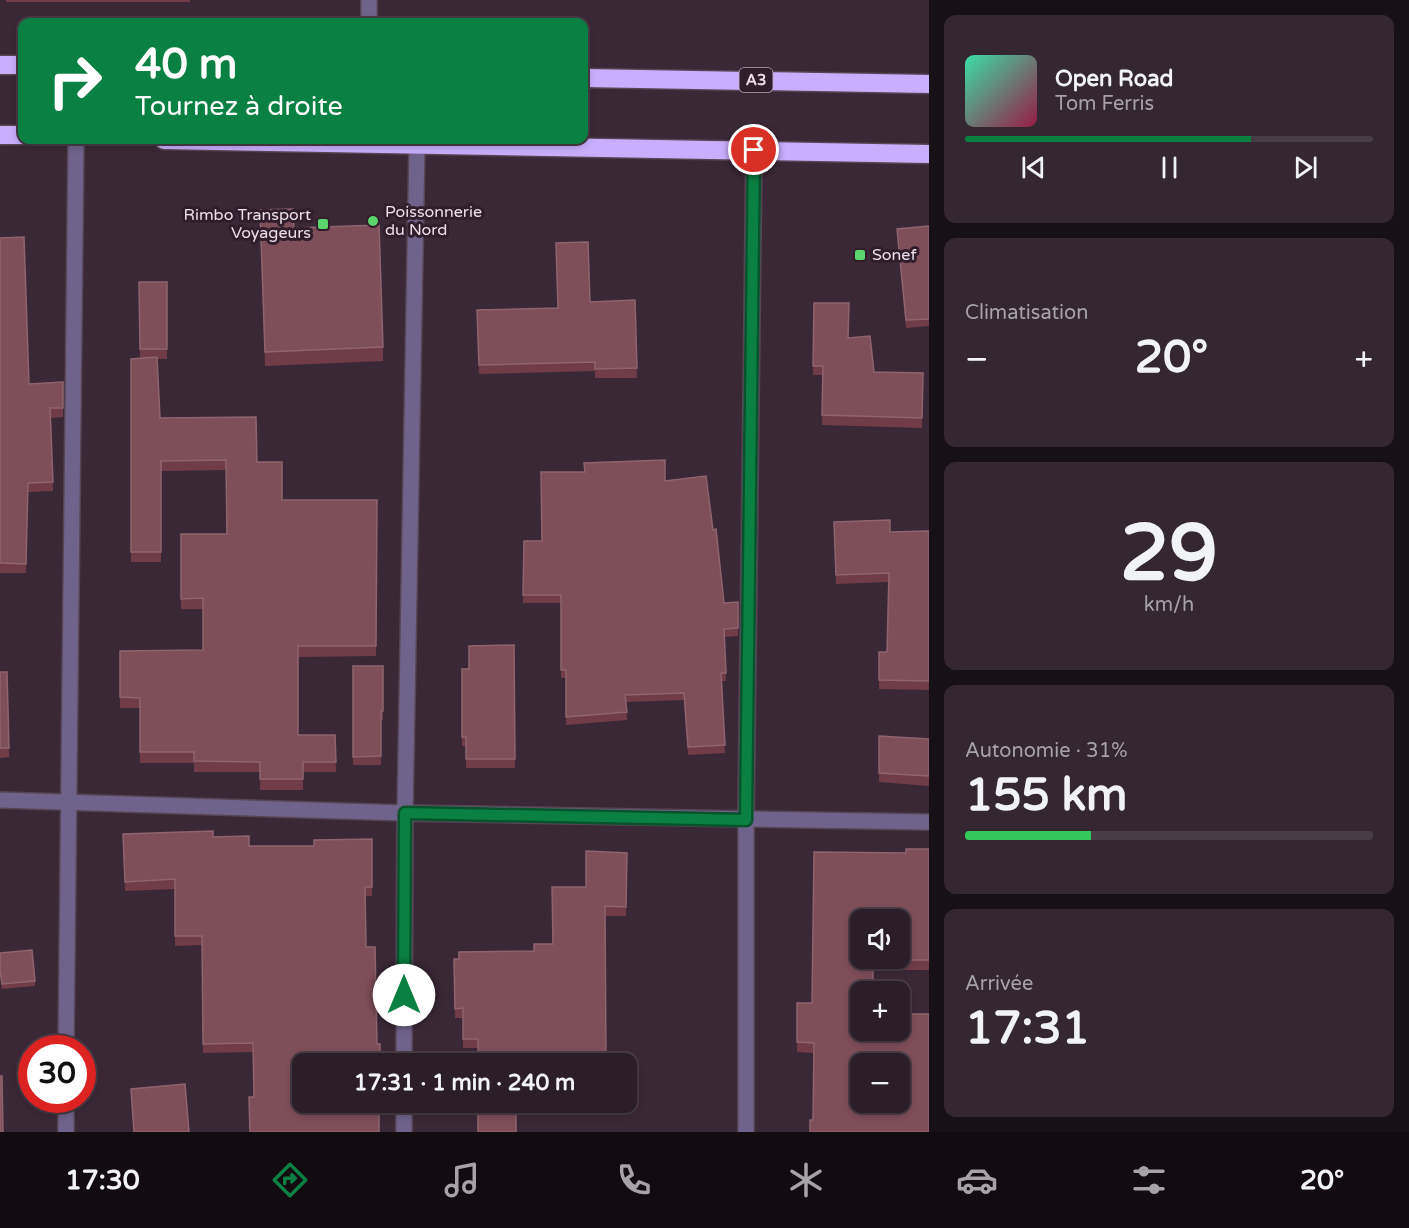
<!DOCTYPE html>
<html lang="fr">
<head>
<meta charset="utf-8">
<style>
  body { margin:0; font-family:"Varela Round",sans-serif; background:#342731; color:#f1f3f6; height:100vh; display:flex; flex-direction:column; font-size:22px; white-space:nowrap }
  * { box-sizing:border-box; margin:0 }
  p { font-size:20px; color:#a6a2a8 }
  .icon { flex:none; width:33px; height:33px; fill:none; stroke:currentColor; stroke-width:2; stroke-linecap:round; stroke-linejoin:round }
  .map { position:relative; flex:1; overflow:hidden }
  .side { display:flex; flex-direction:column; gap:15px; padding:15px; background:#181017; width:480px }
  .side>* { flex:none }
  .hud { position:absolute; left:18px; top:18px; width:570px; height:126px; border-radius:12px; box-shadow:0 3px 9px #0003,0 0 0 2px #483c46; background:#0b8043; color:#fff; overflow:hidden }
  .buttons { position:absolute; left:850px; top:909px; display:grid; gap:12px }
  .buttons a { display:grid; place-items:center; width:60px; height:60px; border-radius:12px; background:#2c1e29; box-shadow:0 3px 9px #0003,0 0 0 2px #483c46; font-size:30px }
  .speed { position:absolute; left:18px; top:1035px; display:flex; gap:12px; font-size:30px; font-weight:700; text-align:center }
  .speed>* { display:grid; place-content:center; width:78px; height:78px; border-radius:50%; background:#2c1e29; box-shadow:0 3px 9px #0003,0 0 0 2px #483c46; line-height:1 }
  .speed .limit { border:9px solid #d22; background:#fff; color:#111 }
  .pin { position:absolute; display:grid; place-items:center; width:51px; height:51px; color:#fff; margin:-26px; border:3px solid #fff; border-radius:50%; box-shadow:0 2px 6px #0007 }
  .me { position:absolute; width:66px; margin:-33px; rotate:0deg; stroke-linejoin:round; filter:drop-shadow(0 0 4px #0008) }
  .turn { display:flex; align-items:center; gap:21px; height:126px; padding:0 18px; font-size:27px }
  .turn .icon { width:78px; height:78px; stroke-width:2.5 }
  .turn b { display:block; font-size:42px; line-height:51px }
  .big { font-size:45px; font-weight:700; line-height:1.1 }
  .side .tile { flex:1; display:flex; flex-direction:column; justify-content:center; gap:9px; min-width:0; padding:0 21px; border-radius:12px; background:#342731 }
  .side .dial { align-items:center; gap:0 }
  .dial b { font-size:78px; line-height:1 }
  .song { display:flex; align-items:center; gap:18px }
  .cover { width:72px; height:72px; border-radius:9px; background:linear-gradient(135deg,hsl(160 70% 55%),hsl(340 70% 35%)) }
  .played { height:6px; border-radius:3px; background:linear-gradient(90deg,#0b8043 70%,#483c46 70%) }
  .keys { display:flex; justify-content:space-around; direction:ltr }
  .heat { display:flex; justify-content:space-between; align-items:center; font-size:33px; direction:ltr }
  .charge { height:9px; border-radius:4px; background:linear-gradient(90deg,#34c759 31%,#483c46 0) }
  .trip { position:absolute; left:292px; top:1053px; width:345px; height:60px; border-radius:12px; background:#2c1e29; box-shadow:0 3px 9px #0003,0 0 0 2px #483c46; font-weight:700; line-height:60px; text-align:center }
  .dock { display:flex; height:96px; justify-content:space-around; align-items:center; background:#120c10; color:#a6a2a8 }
  .dock .icon { width:42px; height:42px }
  .dock .active { color:#0b8043 }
  .dock b { font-size:27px; color:#f1f3f6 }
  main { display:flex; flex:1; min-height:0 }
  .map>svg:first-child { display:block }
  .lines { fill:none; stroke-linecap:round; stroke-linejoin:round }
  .minor-casing { stroke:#574553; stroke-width:18 }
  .highway-casing { stroke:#574553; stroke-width:21 }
  .minor { stroke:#70638b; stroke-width:15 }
  .highway { stroke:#c8aefc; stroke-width:18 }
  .wall { fill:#703c47 }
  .building { fill:#7e4e59; stroke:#8f646f; stroke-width:1.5; fill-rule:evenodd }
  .route-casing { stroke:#07532c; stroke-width:15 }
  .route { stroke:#0b8043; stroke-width:10 }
  .poi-dot { fill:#5cd56d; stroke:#311e2d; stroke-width:2 }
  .labels { text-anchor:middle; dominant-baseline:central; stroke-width:6; stroke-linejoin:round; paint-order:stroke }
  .shield { fill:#311e2d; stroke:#b4a5b1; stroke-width:1.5 }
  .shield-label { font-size:15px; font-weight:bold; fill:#ecdfe9 }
  .poi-label { font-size:16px; fill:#ecdfe9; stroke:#311e2d; text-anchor:start }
</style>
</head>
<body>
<main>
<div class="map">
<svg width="929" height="1132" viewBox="0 0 929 1132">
  <rect width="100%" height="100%" fill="#3b2837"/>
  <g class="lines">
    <!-- minor casing -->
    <g class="minor-casing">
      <g id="minor">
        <path d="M 369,22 L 369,0"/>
        <path d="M 0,800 L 405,813 L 929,822"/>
        <path d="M 66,1048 L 76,140"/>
        <path d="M 404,1064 L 405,813 L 417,144"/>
        <path d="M 66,1132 L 66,1100"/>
        <path d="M 404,1132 L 404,1102"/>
        <path d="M 746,1132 L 746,820 L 754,150"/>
      </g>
    </g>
    <!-- highway casing -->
    <g class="highway-casing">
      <g id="highway">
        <path d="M 0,65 L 22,65"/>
        <path d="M 584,78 L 929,84"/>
        <path d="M 0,135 L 22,135"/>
        <path d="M 164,140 L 929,154"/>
      </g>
    </g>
    <!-- minor -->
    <use href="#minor" class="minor"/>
    <!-- highway -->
    <use href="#highway" class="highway"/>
  </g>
  <!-- wall -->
  <g class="wall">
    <rect x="6" y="0" width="184" height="2"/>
    <path d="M 260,210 L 383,347 L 383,361 L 265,366 Z"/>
    <path d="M 929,226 L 929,326 L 906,328 L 897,229 Z"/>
    <path d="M 0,238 L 29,384 L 63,382 L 63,417 L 51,418 L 53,491 L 28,492 L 26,573 L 0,573 Z"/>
    <path d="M 139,282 L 167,282 L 167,359 L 157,359 L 160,418 L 257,462 L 282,500 L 377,500 L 376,656 L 298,657 L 298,735 L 335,735 L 336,772 L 303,772 L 303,790 L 260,790 L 260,772 L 194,772 L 194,763 L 140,763 L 140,708 L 120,708 L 120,651 L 203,650 L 203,609 L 181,609 L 181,534 L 227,534 L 226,470 L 161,471 L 161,562 L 131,562 L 131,359 L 140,358 Z"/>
    <path d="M 635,300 L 637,378 L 595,378 L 595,371 L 479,374 L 477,310 L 558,308 L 590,302 Z"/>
    <path d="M 814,303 L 849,338 L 874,372 L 923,373 L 922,428 L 822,425 L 823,375 L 813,375 Z"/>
    <path d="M 665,481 L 724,603 L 738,602 L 738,636 L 724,637 L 726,681 L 722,681 L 725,753 L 688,755 L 684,700 L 626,702 L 627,720 L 566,725 L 566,678 L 561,678 L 561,603 L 523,603 L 524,541 L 542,541 Z"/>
    <path d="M 834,522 L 890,532 L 929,531 L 929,690 L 879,689 L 879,652 L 887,652 L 889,582 L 836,584 Z"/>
    <path d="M 514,645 L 515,768 L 466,768 L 466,746 L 462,746 L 462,669 L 469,669 Z"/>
    <path d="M 353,666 L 383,666 L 383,720 L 381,720 L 381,765 L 353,765 Z"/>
    <path d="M 0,672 L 9,748 L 9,757 L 0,758 Z"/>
    <path d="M 879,736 L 929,739 L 929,786 L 879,782 Z"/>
    <path d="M 213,837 L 249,846 L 314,846 L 372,839 L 372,896 L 365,896 L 254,1097 L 253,1052 L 203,1053 L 202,945 L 175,946 L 175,889 L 125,891 L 123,844 Z"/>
    <path d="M 929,849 L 929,970 L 873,970 L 813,1120 L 813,1053 L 797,1052 L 797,1003 L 812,1003 L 906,853 Z"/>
    <path d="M 627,853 L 626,916 L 605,916 L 478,1048 L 463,1048 L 463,1018 L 455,1018 L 454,959 L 534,951 L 553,944 L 586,887 Z"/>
    <path d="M 0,953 L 35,981 L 35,986 L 2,989 L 0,975 Z"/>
    <path d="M 131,1089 L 189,1132 L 134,1132 Z"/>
    <path d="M 478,1102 L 598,1102 L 598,1110 L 516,1111 Z"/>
  </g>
  <!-- building -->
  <g class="building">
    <path d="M 293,209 L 294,228 L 379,225 L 383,347 L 265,352 L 260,210 Z"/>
    <path d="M 929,226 L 929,319 L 906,320 L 897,229 Z"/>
    <path d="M 24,237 L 29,384 L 63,382 L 63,408 L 50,408 L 53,482 L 28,483 L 26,564 L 0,563 L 0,238 Z"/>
    <path d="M 588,242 L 590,302 L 635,300 L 637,368 L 595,369 L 595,362 L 479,365 L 477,310 L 558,308 L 556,243 Z"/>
    <path d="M 139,282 L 167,282 L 167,349 L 140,349 Z"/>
    <path d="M 814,303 L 849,303 L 848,338 L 870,336 L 874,372 L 923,373 L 922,418 L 822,415 L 823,366 L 813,366 Z"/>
    <path d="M 157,357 L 160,418 L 256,417 L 257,462 L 282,462 L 282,500 L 377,500 L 376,646 L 298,646 L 298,735 L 335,735 L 336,762 L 303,762 L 303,779 L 260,779 L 260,762 L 194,761 L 194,752 L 140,752 L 140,698 L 120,697 L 120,651 L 203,650 L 203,598 L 181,599 L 181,534 L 227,534 L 226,460 L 161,461 L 161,552 L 131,552 L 131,359 Z"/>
    <path d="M 665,460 L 665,481 L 706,476 L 713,530 L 716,529 L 724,603 L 738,602 L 738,628 L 724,629 L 726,673 L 721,673 L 725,745 L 688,747 L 684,693 L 625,695 L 627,712 L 566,717 L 566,670 L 561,670 L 561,595 L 523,595 L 524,541 L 542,541 L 541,472 L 585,472 L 584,463 Z"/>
    <path d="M 890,520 L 890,532 L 929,531 L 929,681 L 879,680 L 879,652 L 887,652 L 889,573 L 836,575 L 834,522 Z"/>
    <path d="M 514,645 L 515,759 L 466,759 L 466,737 L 462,737 L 462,669 L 469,669 L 469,646 Z"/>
    <path d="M 353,666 L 383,666 L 383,711 L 381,711 L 381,756 L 353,757 Z"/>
    <path d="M 0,672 L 7,672 L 9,748 L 0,748 Z"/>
    <path d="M 879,736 L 929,739 L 929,776 L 879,773 Z"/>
    <path d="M 213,831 L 213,837 L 249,836 L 249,846 L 314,846 L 314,840 L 372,839 L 372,887 L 365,887 L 366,947 L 375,947 L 377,1044 L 380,1044 L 380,1064 L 303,1064 L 303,1102 L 379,1102 L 379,1132 L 250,1132 L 249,1097 L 254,1097 L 253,1043 L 203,1044 L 202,936 L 175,936 L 175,879 L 125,882 L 123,834 Z"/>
    <path d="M 906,849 L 929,849 L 929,960 L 873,960 L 873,992 L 861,992 L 861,1030 L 900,1030 L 900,1014 L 929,1014 L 929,1132 L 810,1132 L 810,1120 L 813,1120 L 814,1043 L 797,1042 L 797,1003 L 812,1003 L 814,852 L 906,853 ZM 861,920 L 900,920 L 900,958 L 861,958 ZM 861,1064 L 900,1064 L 900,1102 L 861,1102 Z"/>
    <path d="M 586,851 L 627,853 L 626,907 L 605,906 L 606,1064 L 478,1064 L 478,1039 L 463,1039 L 463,1008 L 455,1009 L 454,959 L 459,959 L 459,952 L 534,951 L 534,944 L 553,944 L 552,887 L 586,887 Z"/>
    <path d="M 32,950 L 35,981 L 2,984 L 0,970 L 0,953 Z"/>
    <path d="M 0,1076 L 2,1076 L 3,1132 L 0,1132 Z"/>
    <path d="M 185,1084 L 189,1132 L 134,1132 L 131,1089 Z"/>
    <rect x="478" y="1102" width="38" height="30"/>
  </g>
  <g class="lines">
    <!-- route casing -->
    <g class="route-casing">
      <path id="route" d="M 404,995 L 405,813 L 746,820 L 754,150"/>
    </g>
    <!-- route -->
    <use href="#route" class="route"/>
  </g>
  <!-- markers -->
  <g class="poi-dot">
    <circle cx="373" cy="221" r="6"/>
    <rect x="317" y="218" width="12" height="12" rx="3"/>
    <rect x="854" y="249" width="12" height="12" rx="3"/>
  </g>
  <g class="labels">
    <!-- shield labels -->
    <rect class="shield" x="739.5" y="68" width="33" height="24" rx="4.5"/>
    <g class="shield-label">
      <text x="756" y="80">A3</text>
    </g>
    <!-- poi labels -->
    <g class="poi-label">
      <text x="385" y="212">Poissonnerie<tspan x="385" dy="18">du Nord</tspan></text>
      <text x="311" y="215" text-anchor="end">Rimbo Transport<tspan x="311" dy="18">Voyageurs</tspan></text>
      <text x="872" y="255">Sonef</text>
    </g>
  </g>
</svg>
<div class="buttons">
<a><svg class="icon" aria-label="sound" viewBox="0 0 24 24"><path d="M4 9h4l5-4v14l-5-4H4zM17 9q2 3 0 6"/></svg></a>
<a>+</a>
<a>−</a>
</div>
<div class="speed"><div class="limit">30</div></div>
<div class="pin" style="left:754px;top:150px;background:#d93025"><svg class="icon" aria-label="arrive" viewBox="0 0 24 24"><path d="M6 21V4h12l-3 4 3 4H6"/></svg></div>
<svg class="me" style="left:404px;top:995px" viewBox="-20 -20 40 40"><circle r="19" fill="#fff"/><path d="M0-13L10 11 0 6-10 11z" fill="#0b8043"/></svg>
<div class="trip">17:31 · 1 min · 240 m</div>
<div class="hud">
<div class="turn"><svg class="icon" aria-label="right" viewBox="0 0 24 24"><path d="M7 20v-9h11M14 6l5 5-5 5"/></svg><div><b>40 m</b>Tournez à droite</div></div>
</div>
</div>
<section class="side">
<div class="tile">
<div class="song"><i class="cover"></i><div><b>Open Road</b><p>Tom Ferris</p></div></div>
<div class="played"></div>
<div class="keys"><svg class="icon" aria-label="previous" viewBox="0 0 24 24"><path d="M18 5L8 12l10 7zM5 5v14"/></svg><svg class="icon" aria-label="pause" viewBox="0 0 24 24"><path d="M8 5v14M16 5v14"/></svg><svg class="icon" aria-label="next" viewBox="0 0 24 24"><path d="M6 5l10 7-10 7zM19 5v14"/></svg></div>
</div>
<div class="tile"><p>Climatisation</p>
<div class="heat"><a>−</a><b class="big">20°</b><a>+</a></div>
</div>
<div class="tile dial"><b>29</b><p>km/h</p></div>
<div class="tile"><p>Autonomie · 31%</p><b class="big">155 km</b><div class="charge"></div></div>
<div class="tile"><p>Arrivée</p><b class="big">17:31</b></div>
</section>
</main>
<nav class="dock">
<b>17:30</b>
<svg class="icon active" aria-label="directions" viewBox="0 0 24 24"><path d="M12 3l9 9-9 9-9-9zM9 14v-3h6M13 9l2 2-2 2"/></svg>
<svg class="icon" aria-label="music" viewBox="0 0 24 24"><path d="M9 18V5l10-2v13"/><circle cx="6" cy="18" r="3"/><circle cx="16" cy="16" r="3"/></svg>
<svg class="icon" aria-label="phone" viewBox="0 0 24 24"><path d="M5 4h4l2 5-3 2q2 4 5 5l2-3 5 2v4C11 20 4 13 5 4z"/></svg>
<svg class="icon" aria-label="climate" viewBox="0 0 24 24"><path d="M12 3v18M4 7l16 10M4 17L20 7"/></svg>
<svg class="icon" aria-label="car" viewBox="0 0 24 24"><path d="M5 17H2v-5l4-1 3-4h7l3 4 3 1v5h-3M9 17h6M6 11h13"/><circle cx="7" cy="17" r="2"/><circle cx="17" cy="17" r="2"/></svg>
<svg class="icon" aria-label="filters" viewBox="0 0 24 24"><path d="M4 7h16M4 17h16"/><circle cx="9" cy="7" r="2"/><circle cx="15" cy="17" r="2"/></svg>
<b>20°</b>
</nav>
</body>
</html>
